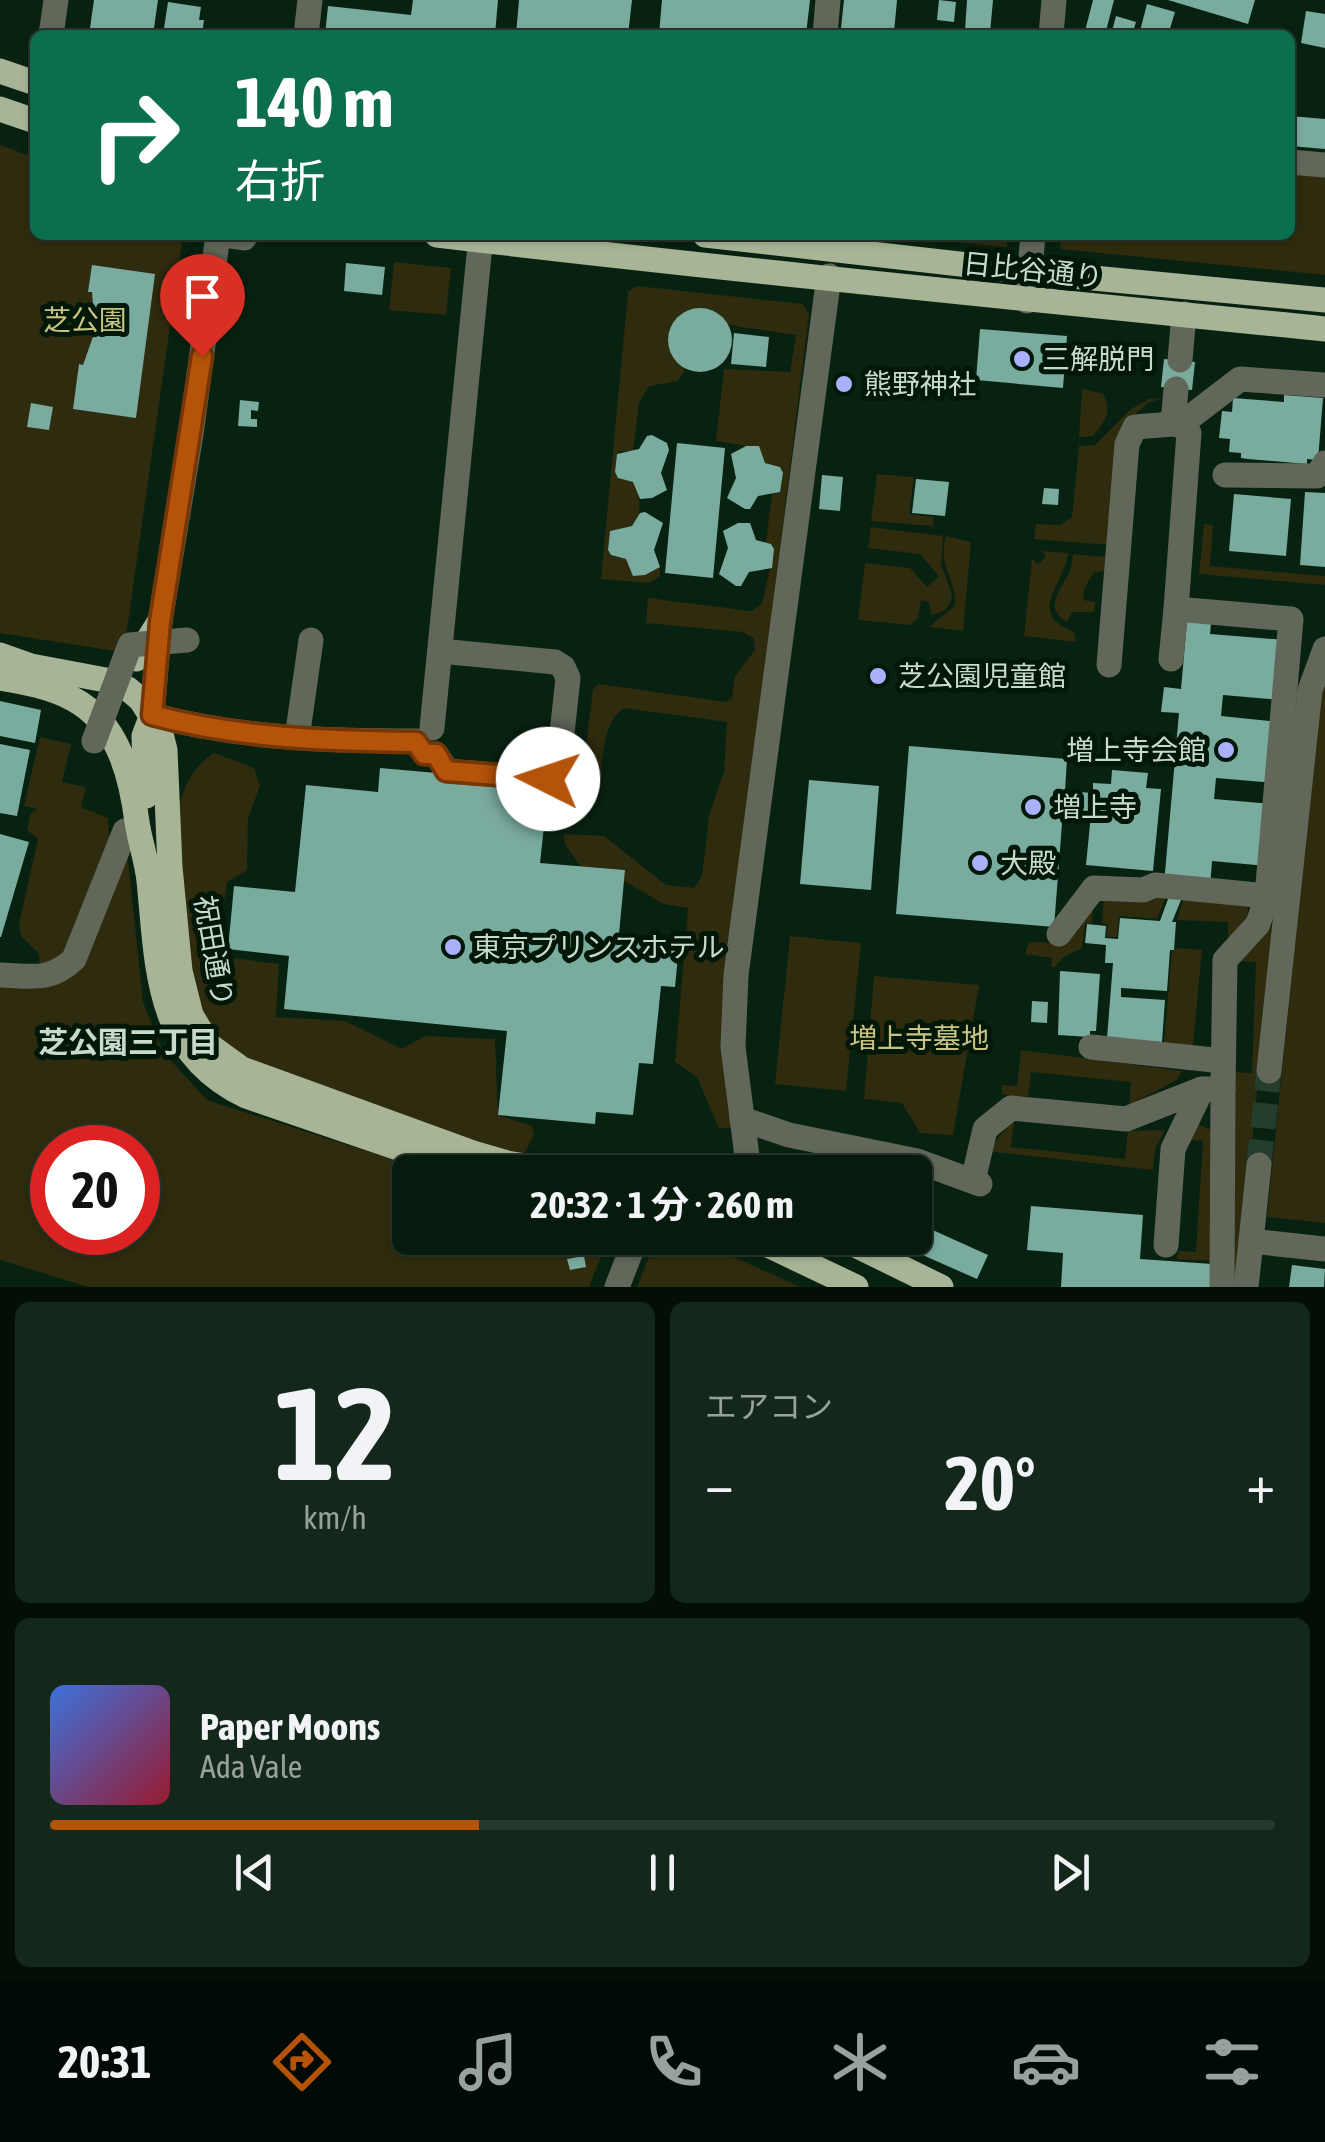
<!DOCTYPE html>
<html lang="ja">
<head>
<meta charset="utf-8">
<style>
  body { margin:0; font-family:"Asap Condensed","Noto Sans JP",sans-serif; background:#14271b; color:#f1f3f6; height:100vh; display:flex; flex-direction:column; font-size:38px; white-space:nowrap }
  * { box-sizing:border-box; margin:0 }
  p { font-size:32px; color:#98a19d }
  .icon { flex:none; width:55px; height:55px; fill:none; stroke:currentColor; stroke-width:2; stroke-linecap:round; stroke-linejoin:round }
  .map { position:relative; height:1287px; overflow:hidden }
  .sheet { display:flex; flex-direction:column; gap:15px; padding:15px; background:#030e07; flex:1 }
  .sheet>* { flex:none }
  .top-card { position:absolute; left:30px; top:30px; width:1265px; height:210px; border-radius:15px; box-shadow:0 2px 8px #0004,0 0 0 2px #27382e; background:#0b6e4f; color:#fff; overflow:hidden }
  .speed { position:absolute; left:30px; top:1125px; display:flex; gap:20px; font-size:50px; font-weight:700; text-align:center }
  .speed>* { display:grid; place-content:center; width:130px; height:130px; border-radius:50%; background:#061a0d; box-shadow:0 2px 8px #0004,0 0 0 2px #27382e; line-height:1 }
  .speed .limit { border:15px solid #d22; background:#fff; color:#111 }
  .pin { position:absolute; display:grid; place-items:center; width:85px; height:85px; color:#fff; margin:-102px -42px; border-radius:50% 50% 50% 0; rotate:-45deg; box-shadow:0 0 10px #0007 }
  .pin .icon { rotate:45deg }
  .me { position:absolute; width:110px; margin:-55px; rotate:274deg; stroke-linejoin:round; filter:drop-shadow(0 0 8px #0008) }
  .turn { display:flex; align-items:center; gap:35px; height:210px; padding:0 40px; font-size:45px }
  .turn .icon { width:130px; height:130px; stroke-width:2.5 }
  .turn b { display:block; font-size:70px; line-height:85px }
  .big { font-size:75px; font-weight:700; line-height:1.1 }
  .sheet .card { flex:1; display:flex; flex-direction:column; justify-content:center; gap:15px; min-width:0; padding:0 35px; border-radius:15px; background:#14271b }
  .sheet .dial { align-items:center; gap:0 }
  .dial b { font-size:130px; line-height:1 }
  .song { display:flex; align-items:center; gap:30px }
  .cover { width:120px; height:120px; border-radius:15px; background:linear-gradient(135deg,hsl(220 70% 55%),hsl(350 70% 35%)) }
  .played { height:10px; border-radius:5px; background:linear-gradient(90deg,#b45309 35%,#27382e 35%) }
  .keys { display:flex; justify-content:space-around; direction:ltr }
  .heat { display:flex; justify-content:space-between; align-items:center; font-size:55px; direction:ltr }
  .sheet .tiles { flex:1; display:grid; gap:15px; grid-template-columns:1fr 1fr }
  .card:last-child { grid-column:span 2 }
  .trip { position:absolute; left:392px; top:1155px; width:540px; height:100px; border-radius:15px; background:#061a0d; box-shadow:0 2px 8px #0004,0 0 0 2px #27382e; font-weight:700; line-height:100px; text-align:center }
  .menu { display:flex; height:160px; justify-content:space-around; align-items:center; background:#020a05; color:#98a19d }
  .menu .icon { width:70px; height:70px }
  .menu .selected { color:#b45309 }
  .menu b { font-size:45px; color:#f1f3f6 }
  .map>svg:first-child { display:block }
  .green { fill:#2f2b0e; fill-rule:evenodd }
  .building { fill:#7aab9f }
  .lines { fill:none; stroke-linecap:round; stroke-linejoin:round }
  .minor-tunnel { stroke:#253d2d; stroke-width:25; stroke-dasharray:25 12; stroke-linecap:butt }
  .minor { stroke:#616859; stroke-width:25 }
  .major { stroke:#a7b596; stroke-width:25 }
  .minor-bridge { stroke:#616859; stroke-width:25 }
  .route-casing { stroke:#753606; stroke-width:25 }
  .route { stroke:#b45309; stroke-width:18 }
  .poi-dot { fill:#a9b0fc; stroke:#011808; stroke-width:4 }
  .labels { text-anchor:middle; dominant-baseline:central; stroke-width:10; stroke-linejoin:round; paint-order:stroke }
  .street-label { font-size:28px; fill:#cad9cd; stroke:#011808 }
  .park-label { font-size:28px; fill:#cac282; stroke:#011808 }
  .poi-label { font-size:28px; fill:#cad9cd; stroke:#011808; text-anchor:start }
  .neighbourhood-label { font-size:30px; font-weight:bold; fill:#cad9cd; stroke:#011808 }
</style>
</head>
<body>
<div class="map">
<svg width="1325" height="1287" viewBox="0 0 1325 1287">
  <rect width="100%" height="100%" fill="#082211"/>
  <!-- green -->
  <g class="green">
    <path d="M 0,145 L 35,158 L 35,235 L 183,235 L 125,644 L 115,651 L 0,633 Z"/>
    <path d="M 1290,173 L 1325,176 L 1325,275 L 1060,249 L 1062,235 L 1290,235 Z"/>
    <path d="M 892,235 L 1007,235 L 1007,247 L 994,246 Z"/>
    <path d="M 394,262 L 451,268 L 446,315 L 389,310 Z"/>
    <path d="M 637,286 L 803,304 L 809,314 L 724,999 L 732,1127 L 719,1129 L 697,1077 L 675,1062 L 688,908 L 664,904 L 624,881 L 625,870 L 580,866 L 565,844 L 564,834 L 604,836 L 666,885 L 694,888 L 702,876 L 709,815 L 724,772 L 727,722 L 624,708 C 601,723 603,762 600,787 L 581,786 L 593,689 L 599,684 L 726,702 L 732,698 L 735,676 L 755,650 L 754,639 L 743,632 L 646,623 L 648,598 L 751,611 L 762,604 L 774,550 L 766,542 L 772,494 L 780,491 L 783,473 L 780,467 L 765,463 L 746,446 L 716,441 L 724,369 L 790,372 L 796,335 L 728,325 C 695,281 640,335 685,369 L 678,381 L 649,386 L 639,403 L 633,451 L 621,451 L 617,454 L 615,473 L 618,478 L 633,482 C 640,498 644,511 632,526 L 610,531 L 608,550 L 611,556 L 626,559 L 634,576 L 645,575 L 660,567 L 660,576 L 649,583 L 601,579 L 628,292 Z"/>
    <path d="M 1082,389 L 1103,394 C 1113,413 1105,421 1093,436 L 1079,437 Z"/>
    <path d="M 1162,398 L 1148,403 L 1126,422 L 1109,545 L 1034,539 L 1036,524 L 1060,525 L 1072,517 L 1079,446 L 1095,445 L 1131,409 L 1149,399 Z"/>
    <path d="M 877,474 L 914,477 L 909,514 L 933,517 L 933,526 L 871,521 Z"/>
    <path d="M 1204,524 L 1213,525 L 1210,566 L 1325,576 L 1325,585 L 1199,574 Z"/>
    <path d="M 871,527 L 943,536 L 941,564 L 952,594 C 951,607 944,613 931,615 L 929,602 L 921,600 L 918,618 L 910,625 L 858,620 L 865,563 L 910,568 L 927,587 L 939,576 L 920,554 L 868,548 Z"/>
    <path d="M 946,536 L 971,542 L 963,631 L 929,627 L 955,606 C 957,579 937,566 946,536 Z"/>
    <path d="M 1042,551 L 1068,553 C 1065,584 1025,613 1074,632 L 1076,642 L 1024,636 L 1032,559 L 1038,564 L 1046,557 Z"/>
    <path d="M 1073,554 L 1107,557 L 1107,571 L 1094,572 L 1084,589 L 1083,600 L 1095,602 L 1094,612 L 1072,612 L 1067,622 C 1042,607 1062,589 1070,571 C 1072,566 1072,560 1073,554 Z"/>
    <path d="M 1325,682 L 1325,1223 L 1267,1217 L 1321,689 Z"/>
    <path d="M 40,737 L 71,744 L 62,782 L 86,787 L 81,807 L 108,818 L 109,842 L 125,831 L 143,1002 L 163,1052 L 207,1100 L 432,1172 L 410,1172 L 410,1238 L 604,1238 L 607,1242 L 589,1287 L 89,1287 L 0,1260 L 0,975 L 40,976 L 39,954 L 21,936 L 19,924 L 38,839 L 27,830 L 30,814 L 38,809 L 24,806 ZM 52,1148 L 138,1148 L 138,1232 L 52,1232 Z"/>
    <path d="M 214,753 L 254,768 L 260,786 L 248,818 L 247,870 L 227,882 L 216,956 L 279,964 L 276,1017 L 345,1021 L 402,1049 L 425,1036 L 495,1039 L 498,1115 L 532,1126 L 534,1135 L 522,1158 L 248,1061 C 223,1049 213,1042 199,1016 C 191,1000 175,818 180,802 C 186,782 197,763 214,753 Z"/>
    <path d="M 1167,894 L 1157,919 L 1119,916 L 1117,937 L 1107,937 L 1107,924 L 1102,923 L 1104,897 Z"/>
    <path d="M 1184,897 L 1247,905 L 1250,920 L 1236,936 L 1228,937 L 1228,922 L 1177,920 Z"/>
    <path d="M 1093,902 L 1092,923 L 1085,923 L 1082,948 L 1065,956 L 1054,967 L 1051,967 L 1052,958 L 1025,954 L 1029,942 L 1055,943 Z"/>
    <path d="M 1265,925 L 1272,927 L 1239,1287 L 1226,1287 L 1230,1072 L 1252,1073 L 1256,962 L 1232,960 Z"/>
    <path d="M 790,936 L 861,943 L 846,1091 L 775,1084 Z"/>
    <path d="M 1176,948 L 1202,950 L 1193,1046 L 1164,1042 L 1172,951 Z"/>
    <path d="M 874,976 L 979,985 L 953,1135 L 920,1133 L 902,1103 L 864,1099 Z"/>
    <path d="M 1021,1050 L 1182,1071 L 1177,1080 L 1129,1105 L 1131,1082 L 1031,1072 L 1028,1096 L 1012,1097 L 1002,1093 L 1002,1085 L 1017,1086 Z"/>
    <path d="M 1014,1120 L 1011,1147 L 1125,1159 L 1128,1131 L 1165,1130 L 1155,1149 L 1153,1170 L 987,1151 Z"/>
    <path d="M 1197,1124 L 1212,1130 L 1212,1261 L 1177,1259 L 1178,1251 L 1196,1252 L 1203,1141 L 1182,1139 Z"/>
    <path d="M 663,1238 L 692,1238 L 800,1287 L 637,1287 L 655,1242 Z"/>
  </g>
  <!-- building -->
  <g class="building">
    <path d="M 94,0 L 158,0 L 153,35 L 89,35 Z"/>
    <path d="M 413,0 L 498,0 L 495,35 L 325,35 L 328,6 L 411,15 Z"/>
    <path d="M 519,0 L 632,0 L 628,35 L 516,35 Z"/>
    <path d="M 662,0 L 810,0 L 806,35 L 659,35 Z"/>
    <path d="M 844,0 L 897,0 L 894,32 L 841,28 Z"/>
    <path d="M 939,0 L 956,2 L 954,22 L 937,20 Z"/>
    <path d="M 967,0 L 993,0 L 990,33 L 965,31 Z"/>
    <path d="M 1093,0 L 1114,0 L 1105,35 L 1084,35 Z"/>
    <path d="M 1168,0 L 1255,0 L 1248,24 Z"/>
    <path d="M 168,2 L 201,7 L 199,20 L 204,20 L 202,35 L 163,35 Z"/>
    <path d="M 1147,4 L 1175,12 L 1168,35 L 1139,35 Z"/>
    <path d="M 1306,11 L 1325,14 L 1325,48 L 1301,43 Z"/>
    <path d="M 1116,16 L 1136,22 L 1132,35 L 1111,35 Z"/>
    <path d="M 1290,116 L 1325,119 L 1325,149 L 1290,146 Z"/>
    <path d="M 346,263 L 385,267 L 382,295 L 344,291 Z"/>
    <path d="M 92,265 L 155,274 L 136,418 L 73,409 L 79,364 L 83,365 L 95,331 L 92,292 L 88,292 Z"/>
    <circle cx="700" cy="340" r="32"/>
    <path d="M 980,329 L 1067,336 L 1063,388 L 976,380 Z"/>
    <path d="M 734,333 L 769,337 L 766,367 L 731,364 Z"/>
    <path d="M 1164,359 L 1195,362 L 1192,390 L 1161,387 Z"/>
    <path d="M 1284,395 L 1323,398 L 1318,460 L 1307,459 L 1307,464 L 1248,459 L 1241,458 L 1241,453 L 1229,452 L 1230,439 L 1219,438 L 1222,411 L 1232,412 L 1233,398 L 1284,402 Z"/>
    <path d="M 240,400 L 259,402 L 258,411 L 251,410 L 251,419 L 257,419 L 257,427 L 238,426 Z"/>
    <path d="M 31,403 L 53,407 L 49,430 L 27,427 Z"/>
    <path d="M 652,435 L 667,443 L 669,450 L 661,473 L 667,490 L 652,498 L 640,499 L 633,482 L 618,478 L 615,472 L 617,454 L 639,449 L 647,436 Z"/>
    <path d="M 677,443 L 725,448 L 713,578 L 665,573 Z"/>
    <path d="M 746,446 L 759,446 L 765,463 L 780,467 L 783,473 L 780,492 L 758,496 L 750,509 L 745,509 L 727,498 L 736,478 L 731,454 Z"/>
    <path d="M 822,475 L 843,477 L 840,511 L 819,509 Z"/>
    <path d="M 916,479 L 949,482 L 945,516 L 912,513 Z"/>
    <path d="M 1044,488 L 1059,489 L 1058,505 L 1042,504 Z"/>
    <path d="M 1305,492 L 1325,493 L 1325,567 L 1300,565 Z"/>
    <path d="M 1234,494 L 1291,499 L 1286,556 L 1229,551 Z"/>
    <path d="M 645,512 L 663,523 L 654,550 L 660,567 L 645,575 L 633,576 L 626,559 L 611,555 L 608,550 L 610,531 L 632,526 L 640,513 Z"/>
    <path d="M 738,523 L 750,523 L 756,540 L 771,544 L 774,549 L 772,568 L 749,572 L 741,586 L 736,586 L 719,574 L 728,548 L 723,531 Z"/>
    <path d="M 1187,621 L 1211,623 L 1210,634 L 1286,640 L 1281,700 L 1223,695 L 1221,716 L 1279,722 L 1274,783 L 1216,778 L 1214,799 L 1272,804 L 1267,866 L 1212,861 L 1210,888 L 1182,885 L 1181,900 L 1172,922 L 1176,922 L 1174,950 L 1170,950 L 1167,991 L 1121,988 L 1121,997 L 1165,1000 L 1162,1042 L 1107,1038 L 1113,963 L 1105,963 L 1106,945 L 1085,943 L 1087,924 L 1106,926 L 1105,938 L 1118,939 L 1120,918 L 1160,921 L 1168,899 L 1169,884 L 1164,884 L 1179,713 L 1161,712 L 1164,687 L 1181,689 Z"/>
    <path d="M 0,701 L 41,710 L 35,743 L 0,736 Z"/>
    <path d="M 0,744 L 30,750 L 17,816 L 0,813 Z"/>
    <path d="M 909,746 L 1067,759 L 1065,791 L 1093,793 L 1093,783 L 1111,784 L 1112,770 L 1148,773 L 1146,788 L 1161,789 L 1153,871 L 1086,865 L 1091,814 L 1063,811 L 1054,927 L 896,914 Z"/>
    <path d="M 380,768 L 516,780 L 514,804 L 546,808 L 540,863 L 625,870 L 619,934 L 679,945 L 675,987 L 661,986 L 653,1064 L 639,1063 L 633,1115 L 596,1112 L 595,1124 L 498,1115 L 507,1031 L 284,1009 L 289,956 L 228,949 L 234,886 L 295,892 L 306,785 L 378,792 Z"/>
    <path d="M 809,780 L 879,786 L 871,890 L 800,884 Z"/>
    <path d="M 0,834 L 29,842 L 1,937 L 0,937 Z"/>
    <path d="M 1060,971 L 1100,974 L 1096,1031 L 1090,1031 L 1090,1037 L 1058,1035 Z"/>
    <path d="M 1032,1001 L 1048,1002 L 1047,1023 L 1031,1022 Z"/>
    <path d="M 1031,1206 L 1143,1215 L 1140,1259 L 1212,1264 L 1210,1287 L 1061,1287 L 1063,1253 L 1027,1250 Z"/>
    <path d="M 915,1222 L 988,1255 L 977,1279 L 884,1238 L 915,1238 Z"/>
    <path d="M 584,1256 L 586,1267 L 570,1270 L 567,1259 Z"/>
    <path d="M 1292,1265 L 1325,1269 L 1324,1287 L 1289,1287 Z"/>
  </g>
  <g class="lines">
    <!-- minor-tunnel -->
    <path class="minor-tunnel" d="M 1259,1165 L 1269,1071"/>
    <!-- minor -->
    <g class="minor">
      <path d="M 51,35 L 56,0"/>
      <path d="M 306,35 L 310,0"/>
      <path d="M 825,35 L 828,0"/>
      <path d="M 1051,35 L 1054,0"/>
      <path d="M 1290,162 L 1325,165"/>
      <path d="M 218,235 L 191,434 L 160,621 L 152,715 C 238,738 327,741 416,741"/>
      <path d="M 223,235 L 244,238 L 246,235"/>
      <path d="M 1027,301 L 1033,235"/>
      <path d="M 1180,360 L 1184,314"/>
      <path d="M 1180,425 L 1240,379 L 1325,385"/>
      <path d="M 1225,475 L 1317,476 L 1325,463"/>
      <path d="M 1171,659 L 1176,609"/>
      <path d="M 1109,665 L 1127,444 L 1135,427 L 1173,424"/>
      <path d="M 432,728 L 481,235"/>
      <path d="M 297,738 L 311,640"/>
      <path d="M 436,754 L 447,771 L 548,779 L 558,770 L 568,678 L 563,667 L 555,662 L 440,651"/>
      <path d="M 1059,934 L 1094,888 L 1143,890 L 1155,885 L 1267,896"/>
      <path d="M 0,975 C 31,976 50,982 74,959 L 125,831 L 138,828"/>
      <path d="M 1091,1047 L 1223,1061"/>
      <path d="M 1269,1071 L 1310,690 L 1325,649"/>
      <path d="M 742,1119 L 789,1135 L 917,1161 L 980,1184"/>
      <path d="M 749,1172 L 733,1047 L 736,975 L 829,276"/>
      <path d="M 973,1181 L 985,1129 L 1011,1108 L 1126,1119 L 1202,1089 L 1223,1089 L 1225,960 L 1258,924 L 1267,896 L 1291,619 L 1176,609 L 1189,433 L 1180,425 L 1173,424 L 1176,389"/>
      <path d="M 1251,1241 L 1259,1165"/>
      <path d="M 1166,1245 L 1173,1149 L 1202,1089"/>
      <path d="M 617,1287 L 636,1238"/>
      <path d="M 1222,1287 L 1223,1089"/>
      <path d="M 1246,1287 L 1251,1241 L 1325,1249"/>
    </g>
    <!-- major -->
    <g class="major">
      <path d="M 0,71 L 35,83"/>
      <path d="M 0,109 L 35,121"/>
      <path d="M 437,235 C 732,270 1029,299 1325,329"/>
      <path d="M 705,235 L 1030,272 L 1325,300"/>
      <path d="M 0,655 L 31,666 L 111,681 L 128,689 L 141,700 L 160,730 L 165,750 L 170,867 L 180,971 L 191,1015 L 209,1045 L 242,1069 L 473,1153 L 507,1163 L 563,1172"/>
      <path d="M 136,659 L 160,621"/>
      <path d="M 0,678 C 24,682 51,687 73,699 C 118,723 131,775 137,822 C 140,842 147,861 149,881 C 158,970 155,1052 246,1096 L 468,1172"/>
      <path d="M 146,796 L 144,736 L 152,715"/>
      <path d="M 753,1238 L 856,1287"/>
      <path d="M 841,1238 L 941,1287"/>
    </g>
    <!-- minor-bridge -->
    <path class="minor-bridge" d="M 94,741 L 130,645 L 187,640"/>
  </g>
  <g class="lines">
    <!-- route casing -->
    <g class="route-casing">
      <path id="route" d="M 202,356 L 160,622 L 152,715 C 238,738 327,741 416,742 L 424,754 L 436,754 L 446,771 L 548,779"/>
    </g>
    <!-- route -->
    <use href="#route" class="route"/>
  </g>
  <!-- markers -->
  <g class="poi-dot">
    <circle cx="1022" cy="359" r="10"/>
    <circle cx="844" cy="384" r="10"/>
    <circle cx="878" cy="676" r="10"/>
    <circle cx="1226" cy="750" r="10"/>
    <circle cx="1033" cy="807" r="10"/>
    <circle cx="980" cy="863" r="10"/>
    <circle cx="453" cy="947" r="10"/>
  </g>
  <g class="labels">
    <!-- street labels -->
    <g class="street-label">
      <text transform="translate(1033 270) rotate(6)">日比谷通り</text>
      <text transform="translate(214 951) rotate(80)">祝田通り</text>
    </g>
    <!-- park labels -->
    <g class="park-label">
      <text x="85" y="320">芝公園</text>
      <text x="919" y="1038">増上寺墓地</text>
    </g>
    <!-- poi labels -->
    <g class="poi-label">
      <text x="1042" y="359">三解脱門</text>
      <text x="864" y="384">熊野神社</text>
      <text x="898" y="676">芝公園児童館</text>
      <text x="1206" y="750" text-anchor="end">増上寺会館</text>
      <text x="1053" y="807">増上寺</text>
      <text x="1000" y="863">大殿</text>
      <text x="473" y="947">東京プリンスホテル</text>
    </g>
    <!-- neighbourhood labels -->
    <g class="neighbourhood-label">
      <text x="128" y="1042">芝公園三丁目</text>
    </g>
  </g>
</svg>
<div class="speed"><div class="limit">20</div></div>
<div class="pin" style="left:202px;top:356px;background:#d93025"><svg class="icon" aria-label="arrive" viewBox="0 0 24 24"><path d="M6 21V4h12l-3 4 3 4H6"/></svg></div>
<svg class="me" style="left:548px;top:779px" viewBox="-20 -20 40 40"><circle r="19" fill="#fff"/><path d="M0-13L10 11 0 6-10 11z" fill="#b45309"/></svg>
<div class="trip">20:32 · 1 分 · 260 m</div>
<div class="top-card">
<div class="turn"><svg class="icon" aria-label="right" viewBox="0 0 24 24"><path d="M7 20v-9h11M14 6l5 5-5 5"/></svg><div><b>140 m</b>右折</div></div>
</div>
</div>
<section class="sheet">
<div class="tiles">
<div class="card dial"><b>12</b><p>km/h</p></div>
<div class="card"><p>エアコン</p>
<div class="heat"><a>−</a><b class="big">20°</b><a>+</a></div>
</div>
<div class="card">
<div class="song"><i class="cover"></i><div><b>Paper Moons</b><p>Ada Vale</p></div></div>
<div class="played"></div>
<div class="keys"><svg class="icon" aria-label="previous" viewBox="0 0 24 24"><path d="M18 5L8 12l10 7zM5 5v14"/></svg><svg class="icon" aria-label="pause" viewBox="0 0 24 24"><path d="M8 5v14M16 5v14"/></svg><svg class="icon" aria-label="next" viewBox="0 0 24 24"><path d="M6 5l10 7-10 7zM19 5v14"/></svg></div>
</div>
</div>
</section>
<nav class="menu">
<b>20:31</b>
<svg class="icon selected" aria-label="directions" viewBox="0 0 24 24"><path d="M12 3l9 9-9 9-9-9zM9 14v-3h6M13 9l2 2-2 2"/></svg>
<svg class="icon" aria-label="music" viewBox="0 0 24 24"><path d="M9 18V5l10-2v13"/><circle cx="6" cy="18" r="3"/><circle cx="16" cy="16" r="3"/></svg>
<svg class="icon" aria-label="phone" viewBox="0 0 24 24"><path d="M5 4h4l2 5-3 2q2 4 5 5l2-3 5 2v4C11 20 4 13 5 4z"/></svg>
<svg class="icon" aria-label="climate" viewBox="0 0 24 24"><path d="M12 3v18M4 7l16 10M4 17L20 7"/></svg>
<svg class="icon" aria-label="car" viewBox="0 0 24 24"><path d="M5 17H2v-5l4-1 3-4h7l3 4 3 1v5h-3M9 17h6M6 11h13"/><circle cx="7" cy="17" r="2"/><circle cx="17" cy="17" r="2"/></svg>
<svg class="icon" aria-label="filters" viewBox="0 0 24 24"><path d="M4 7h16M4 17h16"/><circle cx="9" cy="7" r="2"/><circle cx="15" cy="17" r="2"/></svg>
</nav>
</body>
</html>
